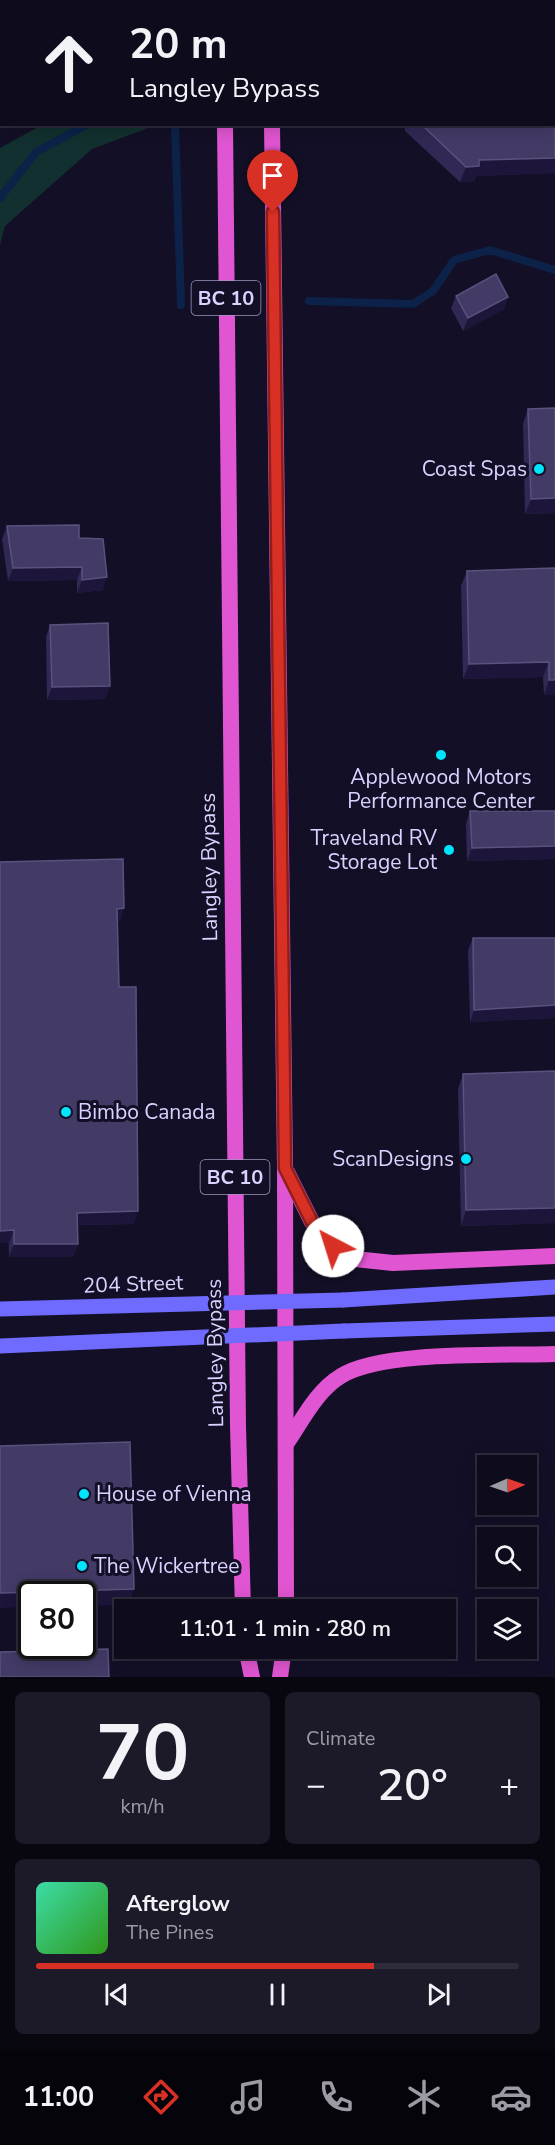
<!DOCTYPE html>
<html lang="en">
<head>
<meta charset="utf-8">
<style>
  body { margin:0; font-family:"Nunito Sans",sans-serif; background:#1c1929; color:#f1f3f6; height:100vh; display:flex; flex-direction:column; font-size:22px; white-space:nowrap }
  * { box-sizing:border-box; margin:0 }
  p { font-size:20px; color:#9b9ba3 }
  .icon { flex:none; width:33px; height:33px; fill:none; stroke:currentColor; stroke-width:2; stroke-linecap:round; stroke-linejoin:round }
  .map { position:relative; height:1677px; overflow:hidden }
  .panel { display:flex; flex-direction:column; gap:15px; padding:15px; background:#08060f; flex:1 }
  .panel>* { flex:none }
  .hud { position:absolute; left:0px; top:0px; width:555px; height:126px; box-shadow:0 3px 15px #0003,0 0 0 2px #2e2b3b; background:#0e0b1c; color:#f1f3f6; overflow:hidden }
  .needle { width:39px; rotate:88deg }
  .buttons { position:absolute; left:477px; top:1455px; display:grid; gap:12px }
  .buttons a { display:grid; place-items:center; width:60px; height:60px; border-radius:0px; background:#0e0b1c; box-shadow:0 3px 15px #0003,0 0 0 2px #2e2b3b; font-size:30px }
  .speed { position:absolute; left:18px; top:1581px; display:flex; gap:12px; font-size:30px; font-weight:700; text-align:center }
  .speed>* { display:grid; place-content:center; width:78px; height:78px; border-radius:50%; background:#0e0b1c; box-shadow:0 3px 15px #0003,0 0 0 2px #2e2b3b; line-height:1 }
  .speed .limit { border:3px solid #111; border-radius:9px; background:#fff; color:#111 }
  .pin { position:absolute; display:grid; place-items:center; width:51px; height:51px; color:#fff; margin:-62px -26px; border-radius:50% 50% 50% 0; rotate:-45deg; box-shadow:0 0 6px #0007 }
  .pin .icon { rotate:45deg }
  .me { position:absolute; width:66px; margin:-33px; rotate:320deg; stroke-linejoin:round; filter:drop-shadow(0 0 4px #0008) }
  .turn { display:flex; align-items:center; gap:21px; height:126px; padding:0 30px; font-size:27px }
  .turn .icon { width:78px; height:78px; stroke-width:2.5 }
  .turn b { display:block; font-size:42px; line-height:51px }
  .big { font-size:45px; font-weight:600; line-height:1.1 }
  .panel .tile { flex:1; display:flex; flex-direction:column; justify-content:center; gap:9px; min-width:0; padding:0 21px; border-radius:9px; background:#1c1929 }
  .panel .dial { align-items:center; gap:0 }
  .dial b { font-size:78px; line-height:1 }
  .song { display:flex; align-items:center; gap:18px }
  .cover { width:72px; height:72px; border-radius:9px; background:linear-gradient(135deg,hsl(160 70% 55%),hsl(110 70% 35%)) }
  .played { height:6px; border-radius:3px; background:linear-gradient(90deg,#d93025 70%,#2e2b3b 70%) }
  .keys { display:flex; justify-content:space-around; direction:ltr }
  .heat { display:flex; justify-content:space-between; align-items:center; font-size:33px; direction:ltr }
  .panel .tiles { flex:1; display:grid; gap:15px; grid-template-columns:1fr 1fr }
  .tile:last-child { grid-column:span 2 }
  .trip { position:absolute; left:114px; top:1599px; width:342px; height:60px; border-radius:0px; background:#0e0b1c; box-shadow:0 3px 15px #0003,0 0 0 2px #2e2b3b; font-weight:600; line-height:60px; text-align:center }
  .tab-bar { display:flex; height:96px; justify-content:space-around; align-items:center; background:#06040b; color:#9b9ba3 }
  .tab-bar .icon { width:42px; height:42px }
  .tab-bar .active { color:#d93025 }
  .tab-bar b { font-size:27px; color:#f1f3f6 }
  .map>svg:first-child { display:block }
  .green { fill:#12302f }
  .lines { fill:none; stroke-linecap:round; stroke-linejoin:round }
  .stream { stroke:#0c2248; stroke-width:8 }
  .secondary { stroke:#6f6bff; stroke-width:15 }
  .trunk { stroke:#e055d1; stroke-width:16 }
  .secondary-bridge { stroke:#6f6bff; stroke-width:15 }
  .wall { fill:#312854 }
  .shaded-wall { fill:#1d163a }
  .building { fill:#433a66; stroke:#5a527e; stroke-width:1.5 }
  .route-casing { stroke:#8d1f18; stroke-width:15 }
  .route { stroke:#d93025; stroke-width:10 }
  .poi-dot { fill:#00e5ff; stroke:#130f26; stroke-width:2 }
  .labels { text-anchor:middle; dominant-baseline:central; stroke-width:6; stroke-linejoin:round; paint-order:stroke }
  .shield { fill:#130f26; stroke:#9e99be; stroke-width:1.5 }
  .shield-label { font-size:20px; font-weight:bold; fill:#d9d4ff }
  .poi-label { font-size:21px; fill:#d9d4ff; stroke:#130f26; text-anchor:end }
  .street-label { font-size:21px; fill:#d9d4ff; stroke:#130f26 }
</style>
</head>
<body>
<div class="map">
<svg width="555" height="1677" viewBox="0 0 555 1677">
  <rect width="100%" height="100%" fill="#130f26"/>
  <!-- green -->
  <path class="green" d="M 42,125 L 156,125 L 92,149 L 5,226 L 0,245 L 0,148 Z"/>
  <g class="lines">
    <!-- stream -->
    <g class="stream">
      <path d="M 320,2 L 321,0"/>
      <path d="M 175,124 L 181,305"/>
      <path d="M 0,198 L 36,152 L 88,124"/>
      <path d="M 309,301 L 413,304 L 433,291 L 454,260 L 490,250 L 555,270"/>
    </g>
    <!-- secondary -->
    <g class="secondary">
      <path d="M 343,1300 L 555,1287"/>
      <path d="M 344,1331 L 555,1324"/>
    </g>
    <!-- trunk -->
    <g class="trunk">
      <path d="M 224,0 L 224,2"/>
      <path d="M 270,0 L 270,2"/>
      <path d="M 225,124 L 238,1426 L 243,1610"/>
      <path d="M 272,124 L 285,1168 L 286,1610"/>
      <path d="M 287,1172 L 312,1222 L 333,1246 L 355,1259 L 393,1263 L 555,1256"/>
      <path d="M 286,1444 C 302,1421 316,1391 341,1376 C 383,1350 502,1356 555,1354"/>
      <path d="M 246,1648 L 252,1677"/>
      <path d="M 280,1677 L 284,1648"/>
    </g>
    <!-- secondary-bridge -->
    <g class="secondary-bridge">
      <path d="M 0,1309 L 343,1300"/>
      <path d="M 0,1346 L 344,1331"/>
    </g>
  </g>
  <!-- wall -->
  <g class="wall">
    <path d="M 441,0 L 555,0 L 555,173 L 476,176 L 474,182 L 460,182 L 405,131 L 405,124 L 554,124 L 554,2 L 441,2 Z"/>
    <path d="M 456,296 L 508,297 L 504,309 L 463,331 L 451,308 Z"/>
    <path d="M 528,409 L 555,513 L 525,514 L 523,424 Z"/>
    <path d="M 7,526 L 79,538 L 103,590 L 77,593 L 77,580 L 8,581 L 2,539 Z"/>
    <path d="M 555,568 L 555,695 L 544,695 L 543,677 L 463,679 L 461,586 L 467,571 Z"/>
    <path d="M 50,625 L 110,686 L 105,699 L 47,700 L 46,637 Z"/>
    <path d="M 470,811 L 555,811 L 555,859 L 467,861 L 466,824 Z"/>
    <path d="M 0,862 L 124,908 L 120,921 L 117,921 L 119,987 L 134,1224 L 77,1225 L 78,1244 L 73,1257 L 9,1257 Z"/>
    <path d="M 473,938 L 555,938 L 555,1018 L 470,1022 L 468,950 Z"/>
    <path d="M 555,1071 L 555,1223 L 461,1226 L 458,1089 L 463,1074 Z"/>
  </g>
  <!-- shaded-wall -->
  <g class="shaded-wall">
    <rect x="442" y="0" width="43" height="2"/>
    <path d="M 555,158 L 555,173 L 476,176 L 474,182 L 460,182 L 466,167 L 479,160 Z"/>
    <path d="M 508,297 L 504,309 L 463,331 L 468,318 Z"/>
    <path d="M 555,498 L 555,513 L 525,514 L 531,499 Z"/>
    <path d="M 82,567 L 77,580 L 8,581 L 13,568 Z"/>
    <path d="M 107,577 L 103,590 L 77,593 L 82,580 Z"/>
    <path d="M 549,662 L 543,677 L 463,679 L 469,664 Z"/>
    <path d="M 549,680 L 555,680 L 555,695 L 544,695 Z"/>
    <path d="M 110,686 L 105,699 L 47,700 L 52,687 Z"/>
    <path d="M 555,846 L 555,859 L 467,861 L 472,848 Z"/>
    <path d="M 124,908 L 120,921 L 112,921 L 117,909 Z"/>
    <path d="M 555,1005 L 555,1018 L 470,1022 L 474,1010 Z"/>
    <path d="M 555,1208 L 555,1223 L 461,1226 L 466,1210 Z"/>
    <path d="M 138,1211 L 134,1224 L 72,1225 L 77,1213 Z"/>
    <path d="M 14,1230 L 9,1243 L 0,1243 L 0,1231 Z"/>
    <path d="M 14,1244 L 78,1244 L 73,1257 L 9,1257 Z"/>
    <path d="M 134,1589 L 128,1605 L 82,1606 L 82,1594 L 32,1594 L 32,1607 L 0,1608 L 0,1593 Z"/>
  </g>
  <!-- building -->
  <g class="building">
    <path d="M 491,0 L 555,0 L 555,158 L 479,160 L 479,166 L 466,167 L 421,124 L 554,124 L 554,2 L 491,2 Z"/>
    <path d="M 496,274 L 508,297 L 468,318 L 456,296 Z"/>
    <path d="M 555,408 L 555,498 L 531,499 L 528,409 Z"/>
    <path d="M 79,525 L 79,538 L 103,539 L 107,577 L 82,580 L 82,567 L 13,568 L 7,526 Z"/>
    <path d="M 555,568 L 555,680 L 549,680 L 549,662 L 469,664 L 467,571 Z"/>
    <path d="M 108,623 L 110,686 L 52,687 L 50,625 Z"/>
    <path d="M 470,811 L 555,811 L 555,846 L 472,848 Z"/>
    <path d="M 123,859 L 124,908 L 117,909 L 119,987 L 136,987 L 138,1211 L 77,1213 L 78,1244 L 14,1244 L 14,1230 L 0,1231 L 0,862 Z"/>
    <path d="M 473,938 L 555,938 L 555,1005 L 474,1010 Z"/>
    <path d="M 555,1071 L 555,1208 L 466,1210 L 463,1074 Z"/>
    <path d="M 130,1442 L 134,1589 L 0,1593 L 0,1446 Z"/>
    <path d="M 108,1649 L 109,1677 L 0,1677 L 0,1652 Z"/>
  </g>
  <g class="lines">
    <!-- route casing -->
    <g class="route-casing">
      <path id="route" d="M 273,212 L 285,1168 L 312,1222 L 333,1246"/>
    </g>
    <!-- route -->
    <use href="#route" class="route"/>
  </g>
  <!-- markers -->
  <g class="poi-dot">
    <circle cx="539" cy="469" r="6"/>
    <circle cx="441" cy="755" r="6"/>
    <circle cx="449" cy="850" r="6"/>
    <circle cx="66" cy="1112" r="6"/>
    <circle cx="466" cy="1159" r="6"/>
    <circle cx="84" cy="1494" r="6"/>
    <circle cx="82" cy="1566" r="6"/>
  </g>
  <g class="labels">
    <!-- shield labels -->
    <g class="shield">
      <rect x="191.5" y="281" width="69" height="34" rx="4.5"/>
      <rect x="200.5" y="1160" width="69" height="34" rx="4.5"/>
    </g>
    <g class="shield-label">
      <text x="226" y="298">BC 10</text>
      <text x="235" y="1177">BC 10</text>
    </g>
    <!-- poi labels -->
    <g class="poi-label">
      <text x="527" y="469">Coast Spas</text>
      <text x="441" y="777" text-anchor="middle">Applewood Motors<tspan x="441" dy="24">Performance Center</tspan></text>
      <text x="437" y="838">Traveland RV<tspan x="437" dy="24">Storage Lot</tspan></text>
      <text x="78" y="1112" text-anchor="start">Bimbo Canada</text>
      <text x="454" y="1159">ScanDesigns</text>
      <text x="96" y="1494" text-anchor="start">House of Vienna</text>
      <text x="94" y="1566" text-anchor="start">The Wickertree</text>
    </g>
    <!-- street labels -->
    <g class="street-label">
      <text transform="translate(209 867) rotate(-91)">Langley Bypass</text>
      <text transform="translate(133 1284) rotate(-2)">204 Street</text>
      <text transform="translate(215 1353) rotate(-91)">Langley Bypass</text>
    </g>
  </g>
</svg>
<div class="buttons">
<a><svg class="needle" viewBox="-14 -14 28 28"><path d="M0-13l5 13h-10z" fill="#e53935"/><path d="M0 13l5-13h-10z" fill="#9b9ba3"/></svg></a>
<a><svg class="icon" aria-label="search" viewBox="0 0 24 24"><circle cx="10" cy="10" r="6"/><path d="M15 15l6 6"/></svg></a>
<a><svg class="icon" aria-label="layers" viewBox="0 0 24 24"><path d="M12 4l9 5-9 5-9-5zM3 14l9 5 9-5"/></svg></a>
</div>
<div class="speed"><div class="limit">80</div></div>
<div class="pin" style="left:273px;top:212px;background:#d93025"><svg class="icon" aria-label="arrive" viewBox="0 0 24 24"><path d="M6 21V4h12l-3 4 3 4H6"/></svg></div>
<svg class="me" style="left:333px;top:1246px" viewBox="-20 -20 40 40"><circle r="19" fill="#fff"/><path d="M0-13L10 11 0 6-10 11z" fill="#d93025"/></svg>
<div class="trip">11:01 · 1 min · 280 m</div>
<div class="hud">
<div class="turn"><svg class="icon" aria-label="ahead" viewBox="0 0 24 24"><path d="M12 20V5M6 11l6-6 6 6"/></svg><div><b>20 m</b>Langley Bypass</div></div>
</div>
</div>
<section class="panel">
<div class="tiles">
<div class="tile dial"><b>70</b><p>km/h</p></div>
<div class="tile"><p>Climate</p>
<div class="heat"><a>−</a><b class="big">20°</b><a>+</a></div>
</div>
<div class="tile">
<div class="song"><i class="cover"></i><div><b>Afterglow</b><p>The Pines</p></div></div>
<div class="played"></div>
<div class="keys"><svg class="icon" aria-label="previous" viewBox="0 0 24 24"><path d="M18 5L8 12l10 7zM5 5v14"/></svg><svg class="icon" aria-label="pause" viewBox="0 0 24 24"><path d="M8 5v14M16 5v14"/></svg><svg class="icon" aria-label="next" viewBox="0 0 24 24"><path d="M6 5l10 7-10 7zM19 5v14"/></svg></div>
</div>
</div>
</section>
<nav class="tab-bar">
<b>11:00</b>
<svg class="icon active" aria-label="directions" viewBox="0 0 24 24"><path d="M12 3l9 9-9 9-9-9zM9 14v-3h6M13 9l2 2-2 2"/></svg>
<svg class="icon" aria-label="music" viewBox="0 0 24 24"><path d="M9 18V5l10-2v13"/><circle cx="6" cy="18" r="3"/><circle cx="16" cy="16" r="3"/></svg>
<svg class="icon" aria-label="phone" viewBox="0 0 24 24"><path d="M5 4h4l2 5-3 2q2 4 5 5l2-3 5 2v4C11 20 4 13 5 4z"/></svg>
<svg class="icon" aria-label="climate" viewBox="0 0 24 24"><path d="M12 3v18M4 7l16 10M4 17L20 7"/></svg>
<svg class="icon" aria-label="car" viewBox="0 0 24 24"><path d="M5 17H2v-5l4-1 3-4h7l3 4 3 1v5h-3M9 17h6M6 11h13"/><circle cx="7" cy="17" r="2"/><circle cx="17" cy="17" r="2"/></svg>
</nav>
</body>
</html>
